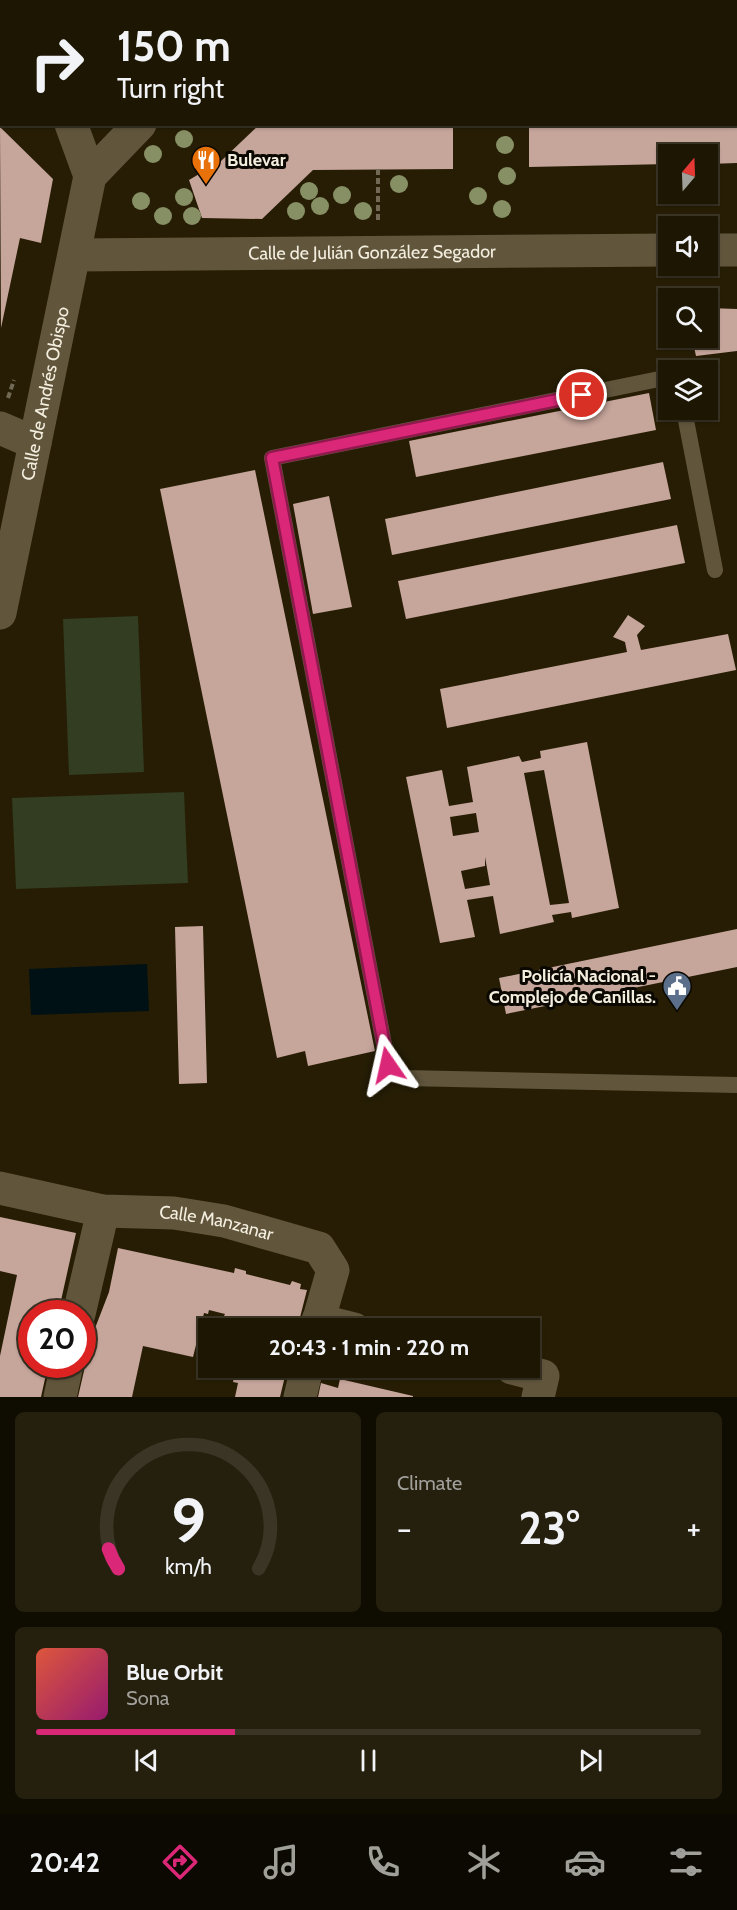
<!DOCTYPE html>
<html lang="en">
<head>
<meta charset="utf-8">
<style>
  body { margin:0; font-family:Cabin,sans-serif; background:#251f0d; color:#f1f3f6; height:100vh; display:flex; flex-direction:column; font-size:22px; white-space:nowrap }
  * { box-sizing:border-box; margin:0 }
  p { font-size:20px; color:#a09f9a }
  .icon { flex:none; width:33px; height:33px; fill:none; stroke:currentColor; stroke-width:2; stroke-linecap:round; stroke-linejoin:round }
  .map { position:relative; height:1397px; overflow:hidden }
  .details { display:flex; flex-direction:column; gap:15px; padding:15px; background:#0f0c02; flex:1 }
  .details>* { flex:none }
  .banner { position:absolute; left:0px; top:0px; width:738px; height:126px; box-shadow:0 2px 4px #0004,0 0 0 2px #3a3525; background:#1c1603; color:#f1f3f6; overflow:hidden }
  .needle { width:39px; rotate:19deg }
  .tools { position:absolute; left:658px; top:144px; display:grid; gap:12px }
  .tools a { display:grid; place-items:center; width:60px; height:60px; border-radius:0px; background:#1c1603; box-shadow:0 2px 4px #0004,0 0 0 2px #3a3525; font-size:30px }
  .speed { position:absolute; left:18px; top:1300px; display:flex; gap:12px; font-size:30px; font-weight:700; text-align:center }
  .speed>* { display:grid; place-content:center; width:78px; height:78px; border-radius:50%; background:#1c1603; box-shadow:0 2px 4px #0004,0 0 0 2px #3a3525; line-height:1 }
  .speed .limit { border:9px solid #d22; background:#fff; color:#111 }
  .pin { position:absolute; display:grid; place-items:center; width:51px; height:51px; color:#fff; margin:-26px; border:3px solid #fff; border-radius:50%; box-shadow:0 2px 6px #0007 }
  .me { position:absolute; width:66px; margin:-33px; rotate:349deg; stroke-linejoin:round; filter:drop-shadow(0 0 4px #0008) }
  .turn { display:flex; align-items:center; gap:21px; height:126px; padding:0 18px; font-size:27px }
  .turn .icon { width:78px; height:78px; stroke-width:2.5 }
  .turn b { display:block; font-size:42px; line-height:51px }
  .big { font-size:45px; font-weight:800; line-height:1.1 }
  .details .tile { flex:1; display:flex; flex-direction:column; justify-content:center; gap:9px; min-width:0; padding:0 21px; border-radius:9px; background:#251f0d }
  .details .dial { align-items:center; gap:0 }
  .dial svg { height:156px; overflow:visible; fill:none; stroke:#3a3525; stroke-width:7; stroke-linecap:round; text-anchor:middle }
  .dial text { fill:#f1f3f6; stroke:none }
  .song { display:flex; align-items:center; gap:18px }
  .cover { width:72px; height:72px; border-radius:9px; background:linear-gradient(135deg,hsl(10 70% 55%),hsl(320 70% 35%)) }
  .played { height:6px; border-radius:3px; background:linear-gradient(90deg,#db2777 30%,#3a3525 30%) }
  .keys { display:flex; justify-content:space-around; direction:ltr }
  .heat { display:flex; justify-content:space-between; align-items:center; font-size:33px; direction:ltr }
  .details .tiles { flex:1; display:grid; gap:15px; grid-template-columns:1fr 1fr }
  .tile:last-child { grid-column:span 2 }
  .trip { position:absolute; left:198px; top:1318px; width:342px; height:60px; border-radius:0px; background:#1c1603; box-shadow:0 2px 4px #0004,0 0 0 2px #3a3525; font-weight:800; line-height:60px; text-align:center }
  .dock { display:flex; height:96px; justify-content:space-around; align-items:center; background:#0b0901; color:#a09f9a }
  .dock .icon { width:42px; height:42px }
  .dock .active { color:#db2777 }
  .dock b { font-size:27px; color:#f1f3f6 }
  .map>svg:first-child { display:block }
  .green { fill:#323d21 }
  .water { fill:#001115 }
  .building { fill:#c6a59b; fill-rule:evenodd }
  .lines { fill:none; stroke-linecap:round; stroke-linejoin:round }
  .path { stroke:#716953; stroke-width:4; stroke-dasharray:6 3; stroke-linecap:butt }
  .lane { stroke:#61563c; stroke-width:16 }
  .street { stroke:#61563c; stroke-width:33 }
  .secondary { stroke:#76663d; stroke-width:33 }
  .tree { fill:#878f64 }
  .route-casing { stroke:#8e194d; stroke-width:15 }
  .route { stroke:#db2777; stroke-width:10 }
  .labels { text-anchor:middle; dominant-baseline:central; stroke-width:6; stroke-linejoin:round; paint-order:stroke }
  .poi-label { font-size:18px; font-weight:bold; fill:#f4eedf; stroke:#0b0801; text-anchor:start }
  .street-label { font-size:18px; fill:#f4eedf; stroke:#0b0801 }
</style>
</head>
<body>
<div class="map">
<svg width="737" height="1397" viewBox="0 0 737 1397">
  <rect width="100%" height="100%" fill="#261d04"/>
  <!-- green -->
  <g class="green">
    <rect x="56" y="0" width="134" height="1"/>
    <path d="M 329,0 L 488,0 L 488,1 L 329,2 Z"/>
    <path d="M 138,616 L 144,772 L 69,775 L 63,619 Z"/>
    <path d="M 184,792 L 188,883 L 16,889 L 12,798 Z"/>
  </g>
  <!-- water -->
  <path class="water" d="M 147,964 L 149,1011 L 31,1015 L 29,969 Z"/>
  <!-- building -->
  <g class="building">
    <path d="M 260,124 L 453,124 L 453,169 L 313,170 L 262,219 L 202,218 L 189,180 L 221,161 Z"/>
    <path d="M 529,124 L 737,124 L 737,163 L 708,164 L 708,154 L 669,154 L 669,164 L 529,167 Z"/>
    <path d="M 0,127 L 53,179 L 41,243 L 20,238 L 1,328 Z"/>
    <path d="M 708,308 L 737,309 L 737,351 L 696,356 L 692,338 L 708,338 Z"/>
    <path d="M 649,393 L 656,430 L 416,477 L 409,441 Z"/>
    <path d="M 663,462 L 671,499 L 392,555 L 385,519 Z"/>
    <path d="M 255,470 L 375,1051 L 308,1066 L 305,1051 L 277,1058 L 160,489 Z"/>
    <path d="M 329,496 L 352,607 L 313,614 L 293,504 Z"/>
    <path d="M 677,525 L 685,563 L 406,619 L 398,581 Z"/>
    <path d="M 628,615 L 645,626 L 637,635 L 641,650 L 728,634 L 736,670 L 447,728 L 440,689 L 627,652 L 625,642 L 613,637 Z"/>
    <path d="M 587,742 L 619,908 L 572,918 L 571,912 L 552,915 L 554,922 L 500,934 L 493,896 L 467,900 L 475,937 L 440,943 L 406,777 L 442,770 L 449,806 L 473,802 L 467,767 L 519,756 L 522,762 L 541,758 L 540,751 ZM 544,770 L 569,903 L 550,905 L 524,773 ZM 476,813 L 479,832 L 453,836 L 450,817 ZM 485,857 L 490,885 L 465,889 L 461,871 L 485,866 Z"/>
    <path d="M 203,926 L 207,1083 L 179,1084 L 175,927 Z"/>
    <path d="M 737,929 L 737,967 L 506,1014 L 499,978 Z"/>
    <path d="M 0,1217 L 76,1233 L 58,1314 L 32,1314 L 32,1365 L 48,1365 L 41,1397 L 0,1397 L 0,1356 L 17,1275 L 0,1271 Z"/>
    <path d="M 118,1248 L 234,1273 L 235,1268 L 246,1271 L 246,1274 L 290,1285 L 292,1281 L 301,1284 L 300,1289 L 307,1290 L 297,1329 L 254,1329 L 255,1324 L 223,1318 L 225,1314 L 209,1310 L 208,1314 L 204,1313 L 193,1357 L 143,1346 L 132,1397 L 78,1397 L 92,1336 L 109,1292 Z"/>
    <path d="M 236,1368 L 287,1368 L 280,1397 L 235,1397 L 238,1383 L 233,1382 Z"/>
    <path d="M 340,1379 L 413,1396 L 413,1397 L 318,1397 L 321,1383 L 338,1388 Z"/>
  </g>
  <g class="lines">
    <!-- path -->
    <g class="path">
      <path d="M 736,19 L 737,19"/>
      <path d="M 378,169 L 378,223"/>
      <path d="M 8,398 L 14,380"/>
    </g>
    <!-- lane -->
    <g class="lane">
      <path d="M 669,377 L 272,458 L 388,1065 L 393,1071 L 405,1078 L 737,1085"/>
      <path d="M 684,410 L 715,570"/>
    </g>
    <!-- street -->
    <g class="street">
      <path d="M 218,0 L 218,2"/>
      <path d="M 30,2 L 31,0"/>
      <path d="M 90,176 L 140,124"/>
      <path d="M 708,250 L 737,250"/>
      <path id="s1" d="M 75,255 L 669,250"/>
      <path d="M 0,428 L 35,443"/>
      <path id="s2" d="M 0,613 L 90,176 L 71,124"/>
      <path id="s3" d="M 0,1188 L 103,1211 L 174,1213 L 224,1221 L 319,1248 L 333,1270 L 316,1329"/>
      <path d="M 79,1314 L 103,1211"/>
      <path d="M 318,1320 L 354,1329"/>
      <path d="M 512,1368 L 543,1376 L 538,1397"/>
      <path d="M 60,1397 L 67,1365"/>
      <path d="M 300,1397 L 307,1368"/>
    </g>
    <!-- secondary -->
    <g class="secondary">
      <path d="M 736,57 L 737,57"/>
      <path d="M 0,62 L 2,62"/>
    </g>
  </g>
  <!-- trees -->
  <g class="tree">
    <circle cx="184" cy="139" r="9"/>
    <circle cx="505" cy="145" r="9"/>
    <circle cx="153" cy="154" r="9"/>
    <circle cx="507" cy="176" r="9"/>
    <circle cx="399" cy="184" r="9"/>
    <circle cx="309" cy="191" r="9"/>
    <circle cx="342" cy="195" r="9"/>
    <circle cx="478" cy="196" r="9"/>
    <circle cx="184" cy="197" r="9"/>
    <circle cx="141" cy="201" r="9"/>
    <circle cx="320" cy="206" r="9"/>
    <circle cx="502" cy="209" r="9"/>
    <circle cx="296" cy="211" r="9"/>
    <circle cx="363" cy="211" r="9"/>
    <circle cx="163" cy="216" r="9"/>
    <circle cx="192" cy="216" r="9"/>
  </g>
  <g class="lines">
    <!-- route casing -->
    <g class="route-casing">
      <path id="route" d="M 388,1065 L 272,458 L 582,395"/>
    </g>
    <!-- route -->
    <use href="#route" class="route"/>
  </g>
  <!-- icons -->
  <defs>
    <g id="restaurant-pin" transform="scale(1.5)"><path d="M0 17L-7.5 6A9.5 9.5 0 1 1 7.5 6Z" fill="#e8710a" stroke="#0b0801"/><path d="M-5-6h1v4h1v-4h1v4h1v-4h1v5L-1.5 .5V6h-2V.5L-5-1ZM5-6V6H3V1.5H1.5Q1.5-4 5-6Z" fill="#fff"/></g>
    <g id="civic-pin" transform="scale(1.5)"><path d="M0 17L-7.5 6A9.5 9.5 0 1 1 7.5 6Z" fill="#5c6f8a" stroke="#0b0801"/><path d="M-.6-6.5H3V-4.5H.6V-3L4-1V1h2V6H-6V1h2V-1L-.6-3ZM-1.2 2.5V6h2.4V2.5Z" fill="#fff"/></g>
  </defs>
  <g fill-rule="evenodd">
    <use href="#restaurant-pin" x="206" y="160"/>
    <use href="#civic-pin" x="677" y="986"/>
  </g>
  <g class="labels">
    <!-- poi labels -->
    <g class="poi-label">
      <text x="227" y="160">Bulevar</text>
      <text x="656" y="976" text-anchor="end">Policía Nacional -<tspan x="656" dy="21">Complejo de Canillas.</tspan></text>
    </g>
    <!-- street labels -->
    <g class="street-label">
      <text stroke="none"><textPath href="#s1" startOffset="297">Calle de Julián González Segador</textPath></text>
      <text stroke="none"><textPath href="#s2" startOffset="224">Calle de Andrés Obispo</textPath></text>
      <text stroke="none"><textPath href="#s3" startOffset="220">Calle Manzanar</textPath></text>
    </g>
  </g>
</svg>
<div class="tools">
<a><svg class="needle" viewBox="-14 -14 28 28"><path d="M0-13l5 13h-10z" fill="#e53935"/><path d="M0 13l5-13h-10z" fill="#a09f9a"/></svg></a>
<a><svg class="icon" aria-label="sound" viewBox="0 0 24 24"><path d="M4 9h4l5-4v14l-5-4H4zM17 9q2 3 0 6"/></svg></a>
<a><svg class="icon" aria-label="search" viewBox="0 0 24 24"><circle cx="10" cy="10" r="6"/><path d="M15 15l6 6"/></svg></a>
<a><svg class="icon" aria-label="layers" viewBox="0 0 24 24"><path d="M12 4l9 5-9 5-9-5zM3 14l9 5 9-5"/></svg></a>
</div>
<div class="speed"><div class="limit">20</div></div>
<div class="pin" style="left:582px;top:395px;background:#d93025"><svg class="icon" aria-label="arrive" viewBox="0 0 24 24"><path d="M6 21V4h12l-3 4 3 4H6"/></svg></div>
<svg class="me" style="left:388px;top:1065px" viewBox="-20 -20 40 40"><path d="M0-17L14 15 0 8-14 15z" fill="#db2777" stroke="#fff" stroke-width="4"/></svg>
<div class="trip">20:43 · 1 min · 220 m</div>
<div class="banner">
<div class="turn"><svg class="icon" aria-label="right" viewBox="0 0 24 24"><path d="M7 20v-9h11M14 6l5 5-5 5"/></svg><div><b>150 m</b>Turn right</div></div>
</div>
</div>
<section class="details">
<div class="tiles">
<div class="tile dial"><svg viewBox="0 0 100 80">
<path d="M14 69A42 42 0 1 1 86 69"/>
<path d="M14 69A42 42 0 0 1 9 59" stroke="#db2777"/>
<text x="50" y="56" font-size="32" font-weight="700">9</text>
<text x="50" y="72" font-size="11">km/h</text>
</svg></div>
<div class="tile"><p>Climate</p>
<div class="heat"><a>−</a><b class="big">23°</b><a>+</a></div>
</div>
<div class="tile">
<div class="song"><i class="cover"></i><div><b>Blue Orbit</b><p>Sona</p></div></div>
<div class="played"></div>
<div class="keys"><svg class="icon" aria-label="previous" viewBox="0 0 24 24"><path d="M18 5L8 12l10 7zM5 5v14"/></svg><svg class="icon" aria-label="pause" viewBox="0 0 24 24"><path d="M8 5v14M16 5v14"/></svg><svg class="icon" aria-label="next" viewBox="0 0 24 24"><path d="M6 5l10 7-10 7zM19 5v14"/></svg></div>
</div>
</div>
</section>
<nav class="dock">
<b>20:42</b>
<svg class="icon active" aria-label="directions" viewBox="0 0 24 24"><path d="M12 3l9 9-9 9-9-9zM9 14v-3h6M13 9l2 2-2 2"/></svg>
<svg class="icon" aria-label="music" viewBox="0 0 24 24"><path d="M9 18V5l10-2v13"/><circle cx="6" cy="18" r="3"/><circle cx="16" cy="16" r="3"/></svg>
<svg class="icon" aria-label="phone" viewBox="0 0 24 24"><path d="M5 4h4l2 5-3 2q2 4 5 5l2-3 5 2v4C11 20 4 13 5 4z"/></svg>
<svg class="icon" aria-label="climate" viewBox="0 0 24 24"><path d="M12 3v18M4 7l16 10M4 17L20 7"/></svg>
<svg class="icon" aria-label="car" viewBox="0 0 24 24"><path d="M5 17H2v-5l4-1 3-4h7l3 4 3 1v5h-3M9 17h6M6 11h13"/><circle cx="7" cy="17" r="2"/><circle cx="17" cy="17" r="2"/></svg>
<svg class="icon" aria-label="filters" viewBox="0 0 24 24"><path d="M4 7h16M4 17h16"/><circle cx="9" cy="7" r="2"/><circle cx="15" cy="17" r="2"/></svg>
</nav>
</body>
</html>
